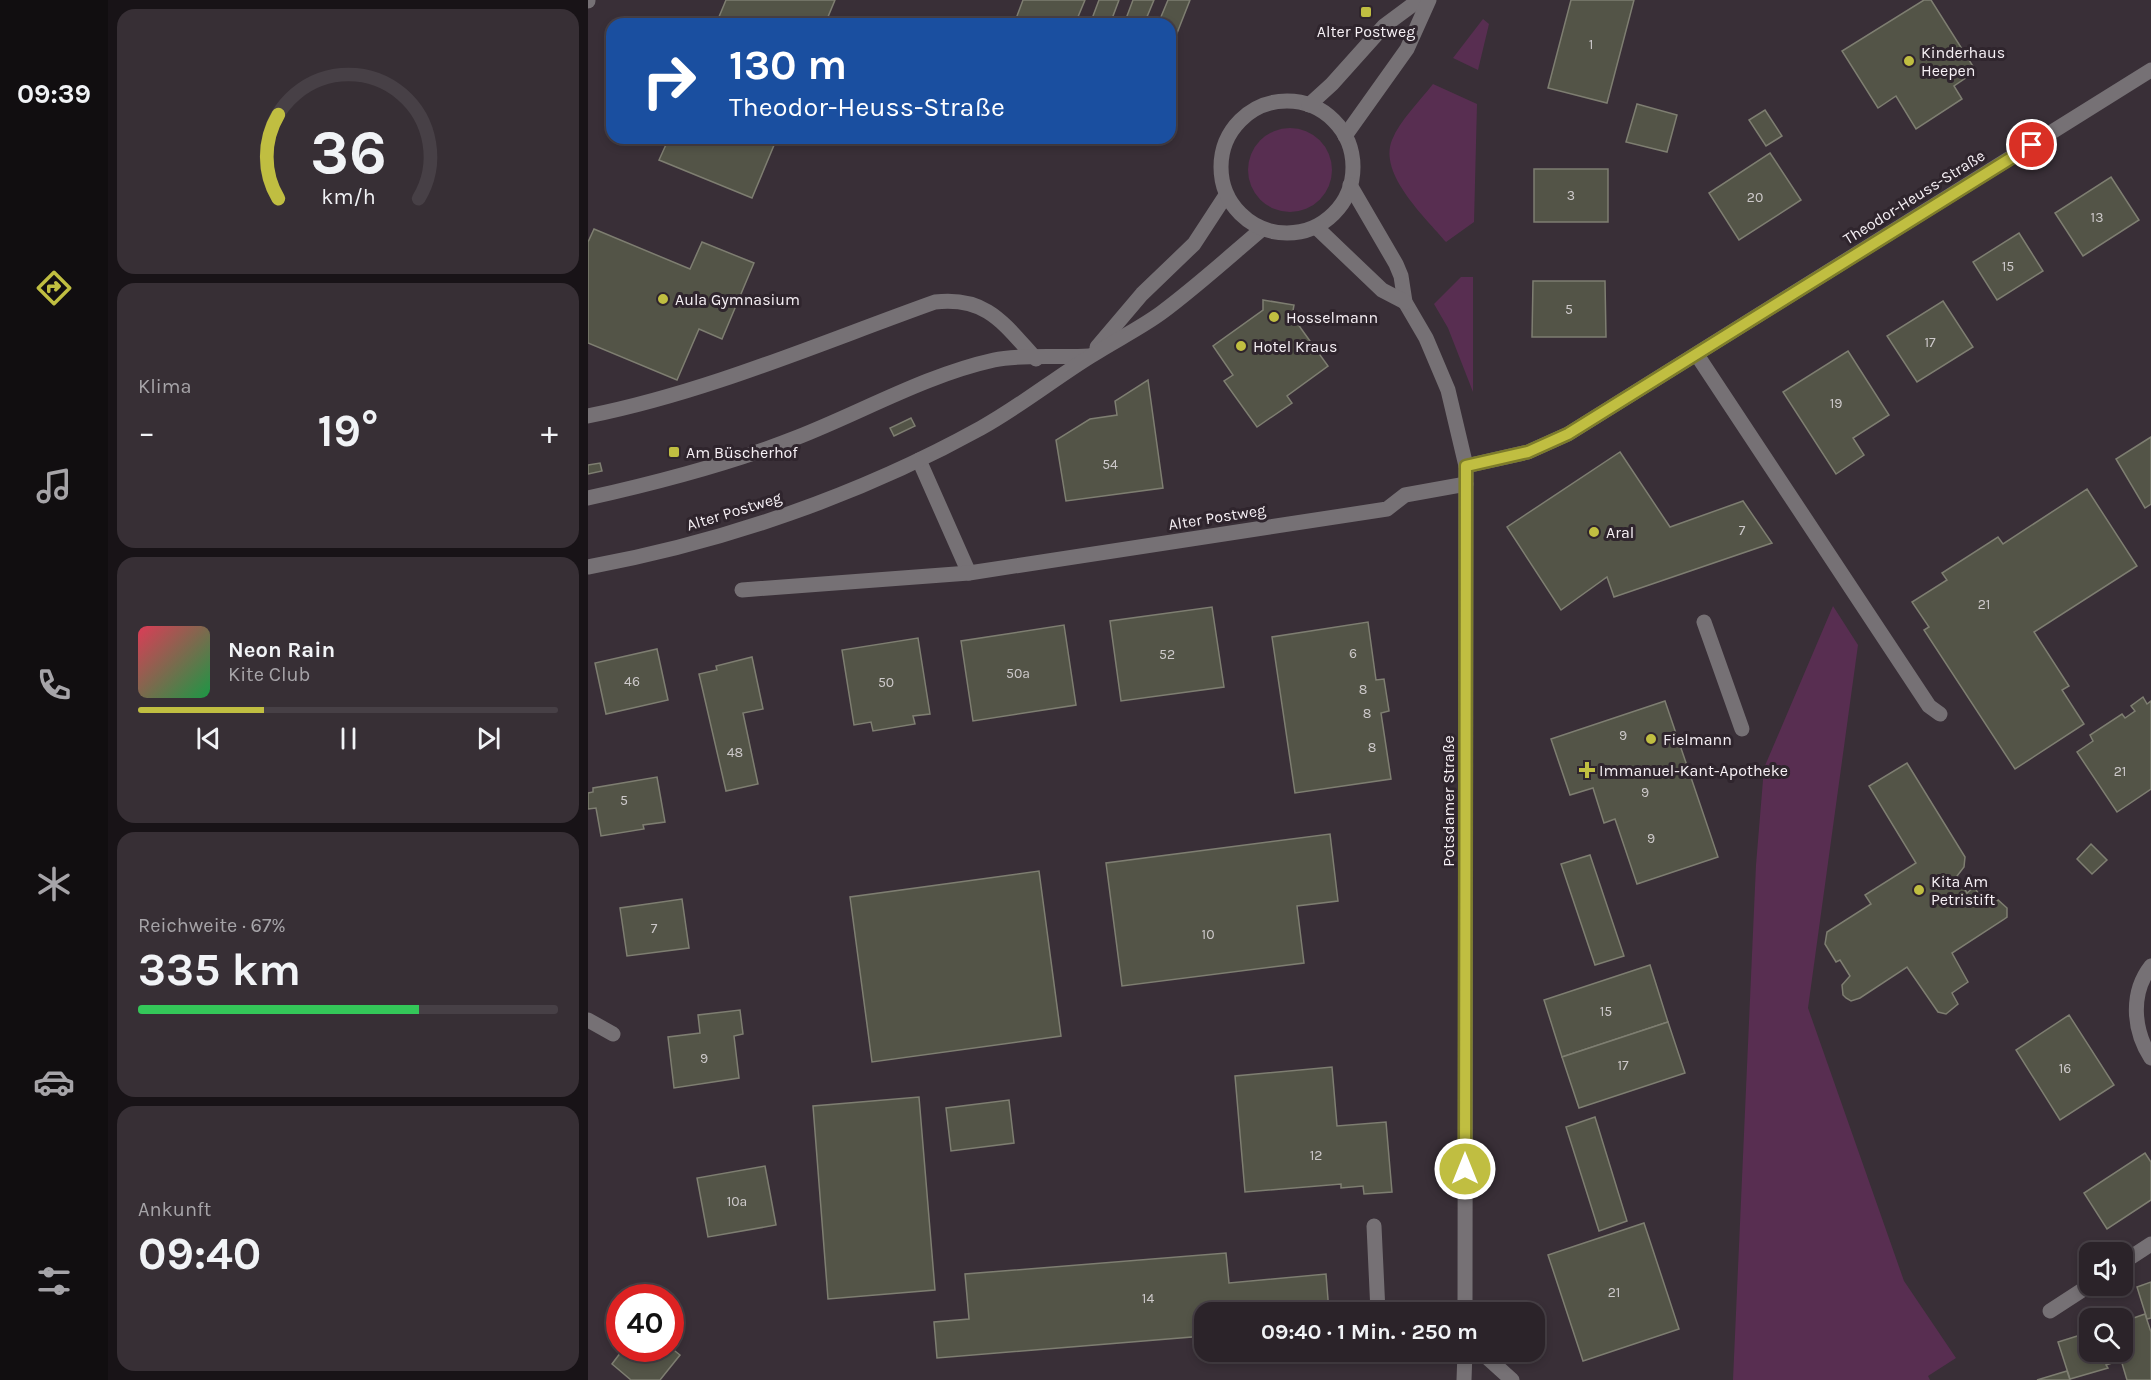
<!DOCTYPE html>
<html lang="de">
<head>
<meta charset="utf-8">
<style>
  body { margin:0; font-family:Karla,sans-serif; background:#372f35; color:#f1f3f6; height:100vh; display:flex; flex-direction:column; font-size:22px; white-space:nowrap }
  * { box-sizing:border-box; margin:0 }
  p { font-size:20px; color:#a6a4a8 }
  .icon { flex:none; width:33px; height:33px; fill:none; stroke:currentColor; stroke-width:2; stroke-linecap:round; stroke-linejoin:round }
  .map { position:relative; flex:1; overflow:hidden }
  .sheet { display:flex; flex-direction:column; gap:9px; padding:9px; background:#181317; width:480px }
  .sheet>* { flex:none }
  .banner { position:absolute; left:18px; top:18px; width:570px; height:126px; border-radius:18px; box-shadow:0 3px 9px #0003,0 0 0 2px #474046; background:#1a4fa0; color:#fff; overflow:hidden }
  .fabs { position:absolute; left:1491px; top:1242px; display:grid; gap:12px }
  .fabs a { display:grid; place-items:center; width:54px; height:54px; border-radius:12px; background:#2b2329; box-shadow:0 3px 9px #0003,0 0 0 2px #474046; font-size:30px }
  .speed { position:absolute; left:18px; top:1284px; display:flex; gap:12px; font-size:30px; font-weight:700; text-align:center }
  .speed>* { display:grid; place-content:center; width:78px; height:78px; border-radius:50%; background:#2b2329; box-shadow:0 3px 9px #0003,0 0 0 2px #474046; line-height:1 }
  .speed .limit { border:9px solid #d22; background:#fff; color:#111 }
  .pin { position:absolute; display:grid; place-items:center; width:51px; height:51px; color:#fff; margin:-26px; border:3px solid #fff; border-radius:50%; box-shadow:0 2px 6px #0007 }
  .me { position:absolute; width:66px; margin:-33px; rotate:0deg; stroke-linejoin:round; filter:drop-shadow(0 0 4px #0008) }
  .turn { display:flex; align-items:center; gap:21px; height:126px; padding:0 24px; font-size:27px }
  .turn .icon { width:78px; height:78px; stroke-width:2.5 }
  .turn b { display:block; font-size:42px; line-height:51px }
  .big { font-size:45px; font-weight:700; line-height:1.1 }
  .sheet .tile { flex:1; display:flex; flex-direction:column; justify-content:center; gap:9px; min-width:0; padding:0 21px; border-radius:18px; background:#372f35 }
  .sheet .dial { align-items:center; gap:0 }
  .dial svg { height:156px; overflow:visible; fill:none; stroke:#474046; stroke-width:7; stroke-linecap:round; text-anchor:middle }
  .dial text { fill:#f1f3f6; stroke:none }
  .song { display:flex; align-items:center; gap:18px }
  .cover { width:72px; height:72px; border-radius:9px; background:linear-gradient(135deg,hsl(350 70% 55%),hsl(140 70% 35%)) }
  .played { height:6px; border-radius:3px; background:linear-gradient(90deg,#c0be41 30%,#474046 30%) }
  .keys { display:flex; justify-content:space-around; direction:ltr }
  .heat { display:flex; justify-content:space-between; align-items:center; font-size:33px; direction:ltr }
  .charge { height:9px; border-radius:4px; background:linear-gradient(90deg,#34c759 67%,#474046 0) }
  .trip { position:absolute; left:606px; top:1302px; width:351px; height:60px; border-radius:18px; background:#2b2329; box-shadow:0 3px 9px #0003,0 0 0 2px #474046; font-weight:700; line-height:60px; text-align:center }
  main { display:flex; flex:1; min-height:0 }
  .dock { display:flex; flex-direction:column; width:108px; justify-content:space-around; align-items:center; background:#110e10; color:#a6a4a8 }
  .dock .icon { width:42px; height:42px }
  .dock .active { color:#c0be41 }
  .dock b { font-size:27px; color:#f1f3f6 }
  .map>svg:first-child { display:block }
  .green { fill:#582e51 }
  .building { fill:#535447; stroke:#7e7e71; stroke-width:1.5 }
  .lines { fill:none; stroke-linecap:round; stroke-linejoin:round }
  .service { stroke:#767175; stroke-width:15 }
  .minor { stroke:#767175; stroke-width:15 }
  .tertiary { stroke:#767175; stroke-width:15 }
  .route-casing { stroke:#7d7c2a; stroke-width:15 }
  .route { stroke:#c0be41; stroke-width:10 }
  .poi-dot { fill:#c0be41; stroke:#2f252d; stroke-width:2 }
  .labels { text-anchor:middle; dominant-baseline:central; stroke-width:6; stroke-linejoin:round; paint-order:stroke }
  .number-label { font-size:14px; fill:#cdc9ca }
  .poi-label { font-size:16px; fill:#f6f0f5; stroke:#2f252d; text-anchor:start }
  .street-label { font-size:16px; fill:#f6f0f5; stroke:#2f252d }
</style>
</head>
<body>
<main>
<nav class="dock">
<b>09:39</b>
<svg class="icon active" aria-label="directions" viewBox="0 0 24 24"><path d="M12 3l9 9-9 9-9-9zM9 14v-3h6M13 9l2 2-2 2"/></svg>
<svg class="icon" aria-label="music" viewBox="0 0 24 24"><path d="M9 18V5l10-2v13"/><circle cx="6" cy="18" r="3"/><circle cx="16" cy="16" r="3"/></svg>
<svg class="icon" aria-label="phone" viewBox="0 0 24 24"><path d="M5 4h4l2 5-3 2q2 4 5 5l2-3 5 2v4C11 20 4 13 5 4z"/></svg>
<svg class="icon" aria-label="climate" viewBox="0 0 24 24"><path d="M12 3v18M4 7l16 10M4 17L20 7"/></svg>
<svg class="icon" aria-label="car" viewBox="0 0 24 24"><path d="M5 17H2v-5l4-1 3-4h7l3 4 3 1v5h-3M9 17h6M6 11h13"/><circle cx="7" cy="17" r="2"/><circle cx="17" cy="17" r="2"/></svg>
<svg class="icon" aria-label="filters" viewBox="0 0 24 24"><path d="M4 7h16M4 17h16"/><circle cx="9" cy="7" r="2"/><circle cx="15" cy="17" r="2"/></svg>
</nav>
<section class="sheet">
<div class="tile dial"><svg viewBox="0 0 100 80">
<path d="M14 69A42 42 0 1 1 86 69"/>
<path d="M14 69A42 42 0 0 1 14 26" stroke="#c0be41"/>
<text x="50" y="56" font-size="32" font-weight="700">36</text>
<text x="50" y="72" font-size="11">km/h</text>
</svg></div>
<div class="tile"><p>Klima</p>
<div class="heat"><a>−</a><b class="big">19°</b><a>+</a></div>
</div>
<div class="tile">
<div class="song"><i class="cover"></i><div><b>Neon Rain</b><p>Kite Club</p></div></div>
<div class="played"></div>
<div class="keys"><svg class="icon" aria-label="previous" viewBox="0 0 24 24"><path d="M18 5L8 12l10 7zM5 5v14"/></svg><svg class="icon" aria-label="pause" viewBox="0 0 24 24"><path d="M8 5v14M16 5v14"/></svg><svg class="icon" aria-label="next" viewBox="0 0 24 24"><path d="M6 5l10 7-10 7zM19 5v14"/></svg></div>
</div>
<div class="tile"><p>Reichweite · 67%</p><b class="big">335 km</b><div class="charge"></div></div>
<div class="tile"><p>Ankunft</p><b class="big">09:40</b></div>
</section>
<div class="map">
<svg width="1563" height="1380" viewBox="0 0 1563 1380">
  <rect width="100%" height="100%" fill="#392f37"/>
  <!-- green -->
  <g class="green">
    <path d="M 895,19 L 901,24 L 890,70 L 865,58 Z"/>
    <path d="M 845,84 L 889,104 L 886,222 L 858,242 C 838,218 790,174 804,140 C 812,120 832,101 845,84 Z"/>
    <circle cx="702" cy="170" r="42"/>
    <path d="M 873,277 L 885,277 L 885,392 L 860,328 L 846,304 Z"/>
    <path d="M 1245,606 L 1270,645 L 1220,1008 L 1316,1281 L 1368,1358 L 1340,1376 L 1342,1380 L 1145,1380 L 1168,865 L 1176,768 Z"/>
  </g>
  <!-- building -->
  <g class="building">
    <path d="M 138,0 L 247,0 L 237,24 L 128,24 Z"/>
    <path d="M 435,0 L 497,0 L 487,24 L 426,24 Z"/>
    <path d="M 511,0 L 531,0 L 522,24 L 502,24 Z"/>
    <path d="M 545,0 L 566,0 L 556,24 L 536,24 Z"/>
    <path d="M 580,0 L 602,0 L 582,51 L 582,24 L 570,24 Z"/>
    <path d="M 983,0 L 1046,0 L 1019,103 L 960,88 Z"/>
    <path d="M 1336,0 L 1343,0 L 1388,71 L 1366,86 L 1374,99 L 1328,129 L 1308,96 L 1290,108 L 1254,51 Z"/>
    <path d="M 1049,104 L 1089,115 L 1079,152 L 1038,142 Z"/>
    <path d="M 1177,110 L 1194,136 L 1178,146 L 1161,120 Z"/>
    <path d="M 81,138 L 189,138 L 164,198 L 71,160 Z"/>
    <path d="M 1182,153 L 1213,200 L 1151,240 L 1121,193 Z"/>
    <rect x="946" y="169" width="74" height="53"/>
    <path d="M 1523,177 L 1551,220 L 1495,256 L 1467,213 Z"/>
    <path d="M 6,229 L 102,269 L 114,242 L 166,263 L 134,339 L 111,329 L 89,380 L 0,343 L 0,242 Z"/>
    <path d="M 1431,233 L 1455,271 L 1409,300 L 1385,262 Z"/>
    <path d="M 945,281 L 1017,281 L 1018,337 L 944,337 Z"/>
    <path d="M 675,300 L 706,305 L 704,316 L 740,366 L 699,396 L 704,403 L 669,427 L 636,381 L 645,375 L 625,346 L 675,310 Z"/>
    <path d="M 1355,301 L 1385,347 L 1329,382 L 1299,336 Z"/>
    <path d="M 1260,351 L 1301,415 L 1265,438 L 1276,455 L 1248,474 L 1195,392 Z"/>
    <path d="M 560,380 L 575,488 L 478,501 L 468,440 L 502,419 L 529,415 L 527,401 Z"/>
    <path d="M 323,418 L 327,426 L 306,436 L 302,428 Z"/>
    <path d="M 1563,437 L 1563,504 L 1557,508 L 1528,459 Z"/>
    <path d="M 1032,452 L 1082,527 L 1155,501 L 1184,543 L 1026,597 L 1019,577 L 973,610 L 919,527 Z"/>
    <path d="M 12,463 L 14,471 L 0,474 L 0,465 Z"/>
    <path d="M 1499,489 L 1549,566 L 1446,632 L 1481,686 L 1474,690 L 1496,724 L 1427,769 L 1336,630 L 1341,627 L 1324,602 L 1359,580 L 1354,573 L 1410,537 L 1415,544 Z"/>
    <path d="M 624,607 L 636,687 L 533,701 L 522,621 Z"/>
    <path d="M 780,622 L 788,680 L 796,679 L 801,711 L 793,713 L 803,779 L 707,793 L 684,637 Z"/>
    <path d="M 476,625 L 488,705 L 385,721 L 373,641 Z"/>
    <path d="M 330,638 L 342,714 L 325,716 L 327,724 L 285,731 L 283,722 L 266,725 L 254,650 Z"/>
    <path d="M 69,649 L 80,700 L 18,714 L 7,663 Z"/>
    <path d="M 164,657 L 175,709 L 155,713 L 170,784 L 138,791 L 111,674 L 129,670 L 128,666 Z"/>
    <path d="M 1555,697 L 1559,704 L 1563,701 L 1563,789 L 1529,812 L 1489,752 L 1505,741 L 1502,735 L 1534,714 L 1537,718 L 1547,711 L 1543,706 Z"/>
    <path d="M 1077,701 L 1130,857 L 1049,884 L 1027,819 L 1016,823 L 1005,788 L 982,795 L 963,739 Z"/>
    <path d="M 1319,763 L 1377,857 L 1376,867 L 1369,876 L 1379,893 L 1386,887 L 1399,905 L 1410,900 L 1419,908 L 1419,917 L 1415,920 L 1364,953 L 1380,982 L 1364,993 L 1370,1004 L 1358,1014 L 1350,1012 L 1319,967 L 1272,998 L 1263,1001 L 1258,998 L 1255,995 L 1254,985 L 1262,976 L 1252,960 L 1248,962 L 1237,944 L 1239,932 L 1283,904 L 1277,895 L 1328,863 L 1281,786 Z"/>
    <path d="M 69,777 L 77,822 L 55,825 L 56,829 L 13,836 L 8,808 L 0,809 L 0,793 L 5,792 L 5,788 Z"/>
    <path d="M 742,834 L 750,901 L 709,906 L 716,963 L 534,986 L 518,863 Z"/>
    <path d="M 1503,844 L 1519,860 L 1504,874 L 1489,859 Z"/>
    <path d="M 1002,855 L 1036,956 L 1007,965 L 973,864 Z"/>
    <path d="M 451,871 L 473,1036 L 284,1062 L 262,897 Z"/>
    <path d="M 94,899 L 101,948 L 39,956 L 32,908 Z"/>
    <path d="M 1062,965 L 1080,1022 L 974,1057 L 956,1000 Z"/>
    <path d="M 152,1010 L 155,1034 L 146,1036 L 151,1078 L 86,1088 L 80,1037 L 112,1033 L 110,1015 Z"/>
    <path d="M 1481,1015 L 1526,1085 L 1472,1120 L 1428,1050 Z"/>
    <path d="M 1080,1022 L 1097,1073 L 991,1108 L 974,1057 Z"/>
    <path d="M 744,1067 L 749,1126 L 798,1122 L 804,1192 L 776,1194 L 775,1186 L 753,1188 L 753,1184 L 657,1192 L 647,1076 Z"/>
    <path d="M 331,1097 L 347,1290 L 240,1299 L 225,1106 Z"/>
    <path d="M 421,1100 L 426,1143 L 363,1151 L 358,1108 Z"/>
    <path d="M 1007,1117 L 1039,1221 L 1011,1231 L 978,1127 Z"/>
    <path d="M 1557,1153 L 1563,1162 L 1563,1200 L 1519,1229 L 1496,1193 Z"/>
    <path d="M 177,1166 L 188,1225 L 120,1237 L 109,1178 Z"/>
    <path d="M 1056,1223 L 1091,1329 L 995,1361 L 960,1255 Z"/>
    <path d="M 638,1253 L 641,1283 L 738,1274 L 741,1312 L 616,1312 L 616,1336 L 349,1358 L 346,1322 L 381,1319 L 377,1274 Z"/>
    <path d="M 1563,1282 L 1563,1318 L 1559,1319 L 1549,1287 Z"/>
    <path d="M 1557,1314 L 1563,1332 L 1563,1380 L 1539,1380 L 1533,1360 L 1518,1365 L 1520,1368 L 1482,1379 L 1470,1342 L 1502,1332 L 1502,1352 L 1534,1352 L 1534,1322 Z"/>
    <path d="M 82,1347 L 92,1355 L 72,1380 L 43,1380 L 24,1364 L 36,1348 Z"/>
    <path d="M 1479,1371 L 1482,1380 L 1449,1380 Z"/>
  </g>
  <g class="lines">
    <!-- service -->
    <g class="service">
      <path d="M 0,1 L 0,0"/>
      <path d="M 0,416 C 120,392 232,343 347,302 C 399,296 416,324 448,359"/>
      <path d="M 0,498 C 72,482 142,464 210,437 C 274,412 338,375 406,360 C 434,354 471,358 501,356"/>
      <path d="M 1116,622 L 1154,729"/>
      <path d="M 786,1226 L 790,1312"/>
      <path d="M 1534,1263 L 1563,1244"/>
      <path d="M 1462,1311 L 1502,1285"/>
    </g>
    <!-- minor -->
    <g class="minor">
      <path d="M 509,347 L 554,294 L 606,244 L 638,195"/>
      <path d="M 1109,355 L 1341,706 L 1352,714"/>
      <path d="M 331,460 L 381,573"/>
      <path d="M 878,466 L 940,452 L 980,434 L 1563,70"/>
      <path d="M 0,567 C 136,542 272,495 393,428 C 431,407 466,379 503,356 C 526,341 551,329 573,313 C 608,287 641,257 674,229"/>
      <path d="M 154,590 L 381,573 L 799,509 L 817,495 L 878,484"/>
      <path d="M 1563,966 C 1542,993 1545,1030 1563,1058"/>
      <path d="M 0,1020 L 25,1034"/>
      <path d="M 893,1352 L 924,1380"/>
    </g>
    <!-- tertiary -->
    <g class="tertiary">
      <circle cx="699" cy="167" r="66"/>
      <path d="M 721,105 L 744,84 L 796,26 L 831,0"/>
      <path d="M 757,136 L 819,49 L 841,0"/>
      <path d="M 762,185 L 808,264 L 813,276 L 817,302 L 838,338 L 860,390 L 878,466 L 877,1312"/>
      <path d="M 728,227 L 794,290 L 817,302"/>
      <path d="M 876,1380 L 877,1352"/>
    </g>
  </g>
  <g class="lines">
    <!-- route casing -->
    <g class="route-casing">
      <path id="route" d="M 877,1169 L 878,466 L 940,452 L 980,434 L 1444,145"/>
    </g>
    <!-- route -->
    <use href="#route" class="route"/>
  </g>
  <!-- markers -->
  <g class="poi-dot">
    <rect x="772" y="6" width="12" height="12" rx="3"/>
    <circle cx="1321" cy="61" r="6"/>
    <circle cx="75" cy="299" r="6"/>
    <circle cx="686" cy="317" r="6"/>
    <circle cx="653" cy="346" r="6"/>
    <rect x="80" y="446" width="12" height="12" rx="3"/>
    <circle cx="1006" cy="532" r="6"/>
    <circle cx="1063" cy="739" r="6"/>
    <path d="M996 761h6v6h6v6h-6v6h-6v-6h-6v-6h6z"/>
    <circle cx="1331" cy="890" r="6"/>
  </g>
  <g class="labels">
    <!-- number labels -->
    <g class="number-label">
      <text x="1003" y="44">1</text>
      <text x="983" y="195">3</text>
      <text x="1167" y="197">20</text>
      <text x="1509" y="217">13</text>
      <text x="1420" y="266">15</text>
      <text x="981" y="309">5</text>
      <text x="1342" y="342">17</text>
      <text x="1248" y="403">19</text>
      <text x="522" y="464">54</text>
      <text x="1154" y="530">7</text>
      <text x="1396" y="604">21</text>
      <text x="765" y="653">6</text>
      <text x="579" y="654">52</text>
      <text x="430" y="673">50a</text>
      <text x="44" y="681">46</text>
      <text x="298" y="682">50</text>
      <text x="775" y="689">8</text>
      <text x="779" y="713">8</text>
      <text x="1035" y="735">9</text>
      <text x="784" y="747">8</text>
      <text x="147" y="752">48</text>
      <text x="1532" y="771">21</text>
      <text x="1057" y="792">9</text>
      <text x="36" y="800">5</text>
      <text x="1063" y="838">9</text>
      <text x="66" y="928">7</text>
      <text x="620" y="934">10</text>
      <text x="1018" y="1011">15</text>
      <text x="116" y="1058">9</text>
      <text x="1035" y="1065">17</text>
      <text x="1477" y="1068">16</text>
      <text x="728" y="1155">12</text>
      <text x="149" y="1201">10a</text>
      <text x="1026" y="1292">21</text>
      <text x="560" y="1298">14</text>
    </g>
    <!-- poi labels -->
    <g class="poi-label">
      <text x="778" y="31" text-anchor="middle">Alter Postweg</text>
      <text x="1333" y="52">Kinderhaus<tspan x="1333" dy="18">Heepen</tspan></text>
      <text x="87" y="299">Aula Gymnasium</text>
      <text x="698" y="317">Hosselmann</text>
      <text x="665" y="346">Hotel Kraus</text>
      <text x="98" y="452">Am Büscherhof</text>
      <text x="1018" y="532">Aral</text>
      <text x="1075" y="739">Fielmann</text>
      <text x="1011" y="770">Immanuel-Kant-Apotheke</text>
      <text x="1343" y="881">Kita Am<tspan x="1343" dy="18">Petristift</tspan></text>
    </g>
    <!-- street labels -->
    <g class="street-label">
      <text transform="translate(1326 197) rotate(-32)">Theodor-Heuss-Straße</text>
      <text transform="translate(146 511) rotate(-17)">Alter Postweg</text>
      <text transform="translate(629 517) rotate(-9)">Alter Postweg</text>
      <text transform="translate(860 801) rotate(-90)">Potsdamer Straße</text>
    </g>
  </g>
</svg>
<div class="fabs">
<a><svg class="icon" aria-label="sound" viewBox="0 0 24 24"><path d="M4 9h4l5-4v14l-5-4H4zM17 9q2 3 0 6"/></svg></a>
<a><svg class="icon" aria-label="search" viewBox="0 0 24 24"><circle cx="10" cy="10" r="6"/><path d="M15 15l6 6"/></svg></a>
</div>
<div class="speed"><div class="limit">40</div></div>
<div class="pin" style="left:1444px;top:145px;background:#d93025"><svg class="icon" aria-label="arrive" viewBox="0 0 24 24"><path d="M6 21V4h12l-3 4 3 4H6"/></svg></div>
<svg class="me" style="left:877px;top:1169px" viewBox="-20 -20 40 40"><circle r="17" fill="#c0be41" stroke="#fff" stroke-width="3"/><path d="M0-11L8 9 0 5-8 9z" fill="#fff"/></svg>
<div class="trip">09:40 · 1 Min. · 250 m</div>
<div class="banner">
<div class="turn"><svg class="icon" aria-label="right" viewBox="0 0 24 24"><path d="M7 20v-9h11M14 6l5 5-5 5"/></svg><div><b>130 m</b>Theodor-Heuss-Straße</div></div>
</div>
</div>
</main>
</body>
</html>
